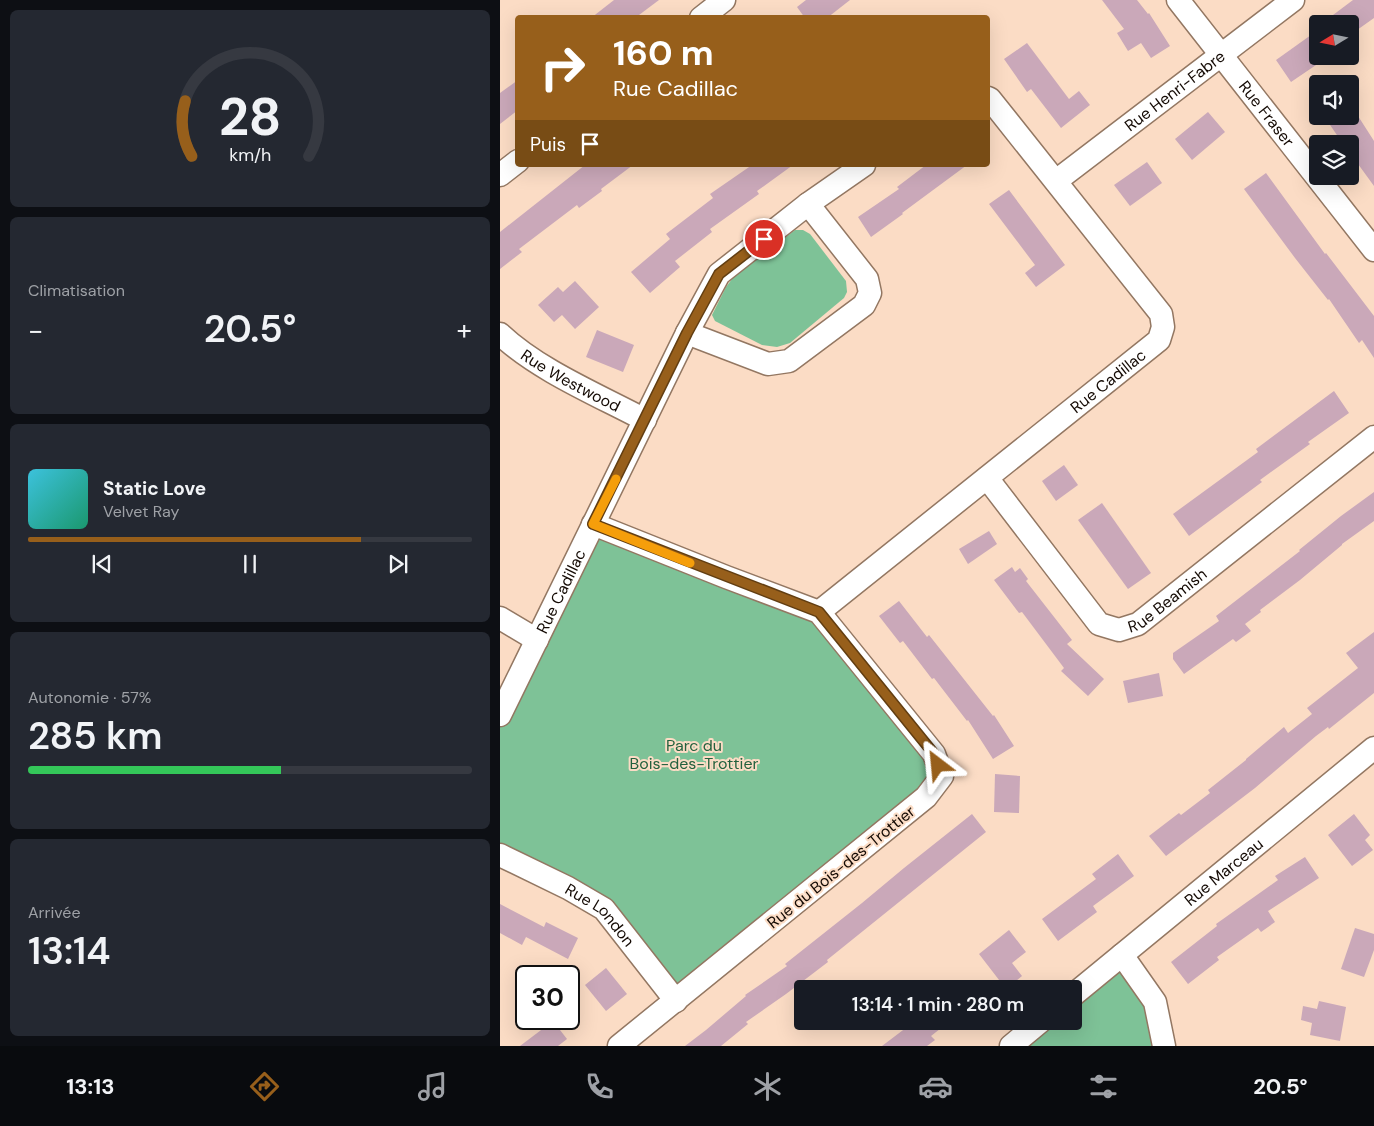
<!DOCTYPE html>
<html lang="fr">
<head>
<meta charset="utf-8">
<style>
  body { margin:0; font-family:"DM Sans",sans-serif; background:#242831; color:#f1f3f6; height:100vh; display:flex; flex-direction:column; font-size:19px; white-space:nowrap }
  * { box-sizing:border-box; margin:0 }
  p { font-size:16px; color:#9ea1a6 }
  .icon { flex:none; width:28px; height:28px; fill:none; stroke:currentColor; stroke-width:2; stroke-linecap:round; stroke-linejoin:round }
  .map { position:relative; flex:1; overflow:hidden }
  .side { display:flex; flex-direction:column; gap:10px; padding:10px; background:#0d0f14; width:500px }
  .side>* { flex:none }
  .banner { position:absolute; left:15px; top:15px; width:475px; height:152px; border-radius:5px; box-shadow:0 5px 20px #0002; background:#975f1b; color:#fff; overflow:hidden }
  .needle { width:32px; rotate:260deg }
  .controls { position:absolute; left:809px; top:15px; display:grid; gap:10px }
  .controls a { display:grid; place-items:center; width:50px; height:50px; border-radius:5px; background:#171b24; box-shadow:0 5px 20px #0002; font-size:25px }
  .speed { position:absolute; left:15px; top:965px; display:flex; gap:10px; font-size:25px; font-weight:700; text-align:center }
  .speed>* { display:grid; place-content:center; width:65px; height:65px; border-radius:50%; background:#171b24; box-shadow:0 5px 20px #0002; line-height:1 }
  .speed .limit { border:2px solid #111; border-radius:8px; background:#fff; color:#111 }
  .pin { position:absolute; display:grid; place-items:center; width:42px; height:42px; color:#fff; margin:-21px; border:2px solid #fff; border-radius:50%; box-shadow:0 1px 5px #0007 }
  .me { position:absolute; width:55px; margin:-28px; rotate:331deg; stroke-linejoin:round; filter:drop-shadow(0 0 4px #0008) }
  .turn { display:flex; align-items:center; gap:18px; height:105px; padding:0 15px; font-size:22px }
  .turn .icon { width:65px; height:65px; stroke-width:2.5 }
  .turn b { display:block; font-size:35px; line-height:42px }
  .then { display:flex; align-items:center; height:48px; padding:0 15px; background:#0003; gap:10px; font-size:19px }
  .big { font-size:38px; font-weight:600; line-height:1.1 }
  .side .widget { flex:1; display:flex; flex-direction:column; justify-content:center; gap:8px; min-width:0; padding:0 18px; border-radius:8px; background:#242831 }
  .side .dial { align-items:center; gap:0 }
  .dial svg { height:130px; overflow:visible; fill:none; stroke:#363941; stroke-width:7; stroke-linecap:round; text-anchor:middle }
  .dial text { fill:#f1f3f6; stroke:none }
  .song { display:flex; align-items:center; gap:15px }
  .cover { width:60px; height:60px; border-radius:8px; background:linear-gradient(135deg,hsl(190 70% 55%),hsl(160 70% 35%)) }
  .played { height:5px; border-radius:2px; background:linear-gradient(90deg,#975f1b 75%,#363941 75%) }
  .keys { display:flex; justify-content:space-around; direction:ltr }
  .heat { display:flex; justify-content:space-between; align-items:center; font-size:28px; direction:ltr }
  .charge { height:8px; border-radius:4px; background:linear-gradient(90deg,#34c759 57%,#363941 0) }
  .trip { position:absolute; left:294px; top:980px; width:288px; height:50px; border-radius:5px; background:#171b24; box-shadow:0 5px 20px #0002; font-weight:600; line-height:50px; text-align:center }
  .tabs { display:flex; height:80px; justify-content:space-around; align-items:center; background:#090b0e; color:#9ea1a6 }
  .tabs .icon { width:35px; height:35px }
  .tabs .selected { color:#975f1b }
  .tabs b { font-size:22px; color:#f1f3f6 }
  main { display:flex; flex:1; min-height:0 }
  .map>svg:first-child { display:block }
  .green { fill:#7ec297 }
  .building { fill:#caa8b9 }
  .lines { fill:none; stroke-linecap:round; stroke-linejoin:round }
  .minor-casing { stroke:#937762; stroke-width:25 }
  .minor { stroke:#fff; stroke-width:22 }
  .route-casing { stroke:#623e12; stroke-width:12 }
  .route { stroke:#975f1b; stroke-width:9 }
  .slow { stroke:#f59e0b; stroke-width:9 }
  .labels { text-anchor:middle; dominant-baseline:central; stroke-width:4; stroke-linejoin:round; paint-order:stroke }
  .street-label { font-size:16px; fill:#130903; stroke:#fbdcc5 }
  .park-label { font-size:16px; fill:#23613e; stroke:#fbdcc5 }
</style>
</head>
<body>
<main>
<section class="side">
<div class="widget dial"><svg viewBox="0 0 100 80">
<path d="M14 69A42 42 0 1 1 86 69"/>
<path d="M14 69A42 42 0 0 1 10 35" stroke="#975f1b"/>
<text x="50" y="56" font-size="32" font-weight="700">28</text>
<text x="50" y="72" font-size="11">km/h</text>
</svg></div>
<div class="widget"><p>Climatisation</p>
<div class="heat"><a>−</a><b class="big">20.5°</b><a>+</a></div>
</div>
<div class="widget">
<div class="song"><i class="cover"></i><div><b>Static Love</b><p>Velvet Ray</p></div></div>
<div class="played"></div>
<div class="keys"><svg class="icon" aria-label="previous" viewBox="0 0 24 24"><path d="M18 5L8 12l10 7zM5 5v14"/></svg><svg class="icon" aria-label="pause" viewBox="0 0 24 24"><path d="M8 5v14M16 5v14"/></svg><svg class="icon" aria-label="next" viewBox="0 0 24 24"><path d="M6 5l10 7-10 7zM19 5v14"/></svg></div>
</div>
<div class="widget"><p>Autonomie · 57%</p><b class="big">285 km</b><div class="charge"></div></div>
<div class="widget"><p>Arrivée</p><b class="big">13:14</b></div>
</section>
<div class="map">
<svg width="874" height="1046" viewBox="0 0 874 1046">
  <rect width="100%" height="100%" fill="#fbdcc5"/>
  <!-- green -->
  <g class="green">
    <path d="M 295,230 L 303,230 L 310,234 L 346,281 L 347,292 L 344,298 L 290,343 L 277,347 L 262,345 L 215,321 L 212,315 L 226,287 L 235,275 Z"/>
    <path d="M 93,524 L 319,612 L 442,776 L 176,1001 L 104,909 L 0,855 L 0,715 Z"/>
    <path d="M 622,955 L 664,1046 L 511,1046 L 541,1021 L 572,1021 L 573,996 Z"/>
  </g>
  <!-- building -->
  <g class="building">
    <path d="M 114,0 L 159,0 L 135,18 L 91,18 Z"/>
    <path d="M 306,0 L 350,0 L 327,18 L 305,18 L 297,7 Z"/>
    <path d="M 602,0 L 637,0 L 648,14 L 649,13 L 670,46 L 651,58 L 641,43 L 628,51 L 617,33 L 624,29 Z"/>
    <path d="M 853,0 L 874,0 L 874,18 L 850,35 L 850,24 L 821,24 Z"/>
    <path d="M 818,30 L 818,56 L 819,57 L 819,63 L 791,82 L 776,60 Z"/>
    <path d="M 527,43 L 569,99 L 579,91 L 590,105 L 561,128 L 531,89 L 527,92 L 504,59 Z"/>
    <path d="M 18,80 L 18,110 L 0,124 L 0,93 Z"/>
    <path d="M 708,112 L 725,132 L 692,160 L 675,139 Z"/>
    <path d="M 824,116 L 858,116 L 874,141 L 874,186 L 850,153 L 850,144 L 843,144 Z"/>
    <path d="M 647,162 L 662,183 L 630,206 L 614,185 Z"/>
    <path d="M 85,165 L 133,165 L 101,189 L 102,191 L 79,208 L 77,205 L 19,249 L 22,252 L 0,269 L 0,232 Z"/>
    <path d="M 252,165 L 293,165 L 257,191 L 259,194 L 210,229 L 212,232 L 175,261 L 180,267 L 150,293 L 131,272 L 170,239 L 166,234 L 213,198 L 210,194 Z"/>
    <path d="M 426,165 L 467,165 L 402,213 L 403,214 L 371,237 L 358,217 L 399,189 L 397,187 Z"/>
    <path d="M 766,173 L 825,254 L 826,253 L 874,316 L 874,358 L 862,340 L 859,343 L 829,299 L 828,300 L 795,258 L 744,189 Z"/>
    <path d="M 509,190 L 565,265 L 536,287 L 525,273 L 535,265 L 489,204 Z"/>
    <path d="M 75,281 L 99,307 L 75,329 L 62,315 L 54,322 L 38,305 L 58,287 L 63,292 Z"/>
    <path d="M 97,330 L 134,345 L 123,372 L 86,357 Z"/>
    <path d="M 834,391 L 849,413 L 808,442 L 810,444 L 760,480 L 762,482 L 689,536 L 673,514 L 758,452 L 756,449 Z"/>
    <path d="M 564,465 L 578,485 L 556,501 L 542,481 Z"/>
    <path d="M 874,492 L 874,521 L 842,544 L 842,545 L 800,580 L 760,610 L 761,612 L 745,624 L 751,631 L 736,642 L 733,639 L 684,674 L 673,659 L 673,653 L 719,621 L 716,616 L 800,551 L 799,550 L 841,516 Z"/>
    <path d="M 602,503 L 651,573 L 628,589 L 578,520 Z"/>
    <path d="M 489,531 L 497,544 L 468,564 L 459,549 Z"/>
    <path d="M 512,567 L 515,572 L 520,568 L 528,579 L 526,581 L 572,640 L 567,644 L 604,679 L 588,696 L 561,671 L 564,668 L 522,612 L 519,613 L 494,580 Z"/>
    <path d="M 399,601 L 427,637 L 429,635 L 493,716 L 494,715 L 514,746 L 493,759 L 468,720 L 467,721 L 434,678 L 432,679 L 403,641 L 400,643 L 379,616 Z"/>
    <path d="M 874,632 L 874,693 L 829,729 L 828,727 L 816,736 L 755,788 L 666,856 L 649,836 L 679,813 L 681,815 L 710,793 L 708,790 L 746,760 L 746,759 L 784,727 L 788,733 L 812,714 L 807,708 L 858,668 L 846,653 Z"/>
    <path d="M 659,673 L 663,696 L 628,703 L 623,681 Z"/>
    <path d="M 495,774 L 520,776 L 519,813 L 494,812 Z"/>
    <path d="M 472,814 L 486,832 L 327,960 L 328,962 L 286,994 L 246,1022 L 248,1024 L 221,1046 L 185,1046 L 206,1030 L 246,996 L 245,995 L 287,966 L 285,964 L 362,903 L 404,868 Z"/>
    <path d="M 854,814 L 870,835 L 865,840 L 873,850 L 852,866 L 828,835 Z"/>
    <path d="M 618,854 L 634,876 L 593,906 L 597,912 L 558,941 L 542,919 L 596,879 L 592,874 Z"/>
    <path d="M 805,857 L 819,878 L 768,911 L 775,922 L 761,932 L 758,928 L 717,957 L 719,960 L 688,984 L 671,962 L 717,926 L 716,924 L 778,880 L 775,876 Z"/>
    <path d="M 0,904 L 44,927 L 46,922 L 78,938 L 68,959 L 26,937 L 22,945 L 0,933 Z"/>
    <path d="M 855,928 L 874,934 L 874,950 L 864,977 L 841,969 Z"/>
    <path d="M 509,930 L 526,952 L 512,963 L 522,976 L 506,989 L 479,954 Z"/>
    <path d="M 106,968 L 127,994 L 106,1011 L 85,985 Z"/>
    <path d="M 819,1001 L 846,1007 L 840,1041 L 810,1035 L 812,1023 L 801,1020 L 803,1006 L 817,1009 Z"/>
    <path d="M 53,1021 L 67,1039 L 58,1046 L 20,1046 Z"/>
    <path d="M 415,1021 L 450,1021 L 431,1036 L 435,1040 L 427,1046 L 382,1046 Z"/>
  </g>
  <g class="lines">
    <!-- minor casing -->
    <g class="minor-casing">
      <g id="minor">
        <path id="s1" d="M 678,0 L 874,250"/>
        <path d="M 201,18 L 224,0"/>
        <path d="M 0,175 L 18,161"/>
        <path id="s2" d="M 556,181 L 793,0"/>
        <path d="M 187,333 L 268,364 L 289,361 L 364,305 L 370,293 L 367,279 L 308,204"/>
        <path id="s3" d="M 0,334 C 38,370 98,395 145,420"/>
        <path id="s4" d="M 487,478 L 599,624 L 619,630 L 638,624 L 874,437"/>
        <path d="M 93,524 L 226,577 L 319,612 L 434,754 L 442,776 L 426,797 L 119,1046"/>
        <path id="s5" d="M 319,612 L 659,340 L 663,327 L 661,314 L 490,99 L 488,98"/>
        <path d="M 0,618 L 37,640"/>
        <path id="s6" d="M 0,715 L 187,333 L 219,274 L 308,204 L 364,165"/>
        <path id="s7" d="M 0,855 L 68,888 L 104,909 L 176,1001"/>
        <path d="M 622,955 L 655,1002 L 664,1046"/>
        <path id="s8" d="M 572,996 L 874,748"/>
        <path d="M 511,1046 L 541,1021"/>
      </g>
    </g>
    <!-- minor -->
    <use href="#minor" class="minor"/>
  </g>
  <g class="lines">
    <!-- route casing -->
    <g class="route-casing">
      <path id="route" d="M 264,239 L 219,274 L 187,333 L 93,524 L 319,612 L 434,754 L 438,765"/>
    </g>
    <!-- route -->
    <use href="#route" class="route"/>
    <!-- slow -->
    <path class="slow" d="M 116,479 L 93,524 L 190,563"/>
  </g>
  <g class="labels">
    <!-- street labels -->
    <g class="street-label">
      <text stroke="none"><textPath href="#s2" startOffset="149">Rue Henri-Fabre</textPath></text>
      <text stroke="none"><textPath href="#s1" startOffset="144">Rue Fraser</textPath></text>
      <text stroke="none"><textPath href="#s3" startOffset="85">Rue Westwood</textPath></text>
      <text stroke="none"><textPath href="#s5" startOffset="370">Rue Cadillac</textPath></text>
      <text stroke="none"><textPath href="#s6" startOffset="138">Rue Cadillac</textPath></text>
      <text stroke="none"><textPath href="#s4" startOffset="262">Rue Beamish</textPath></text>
      <text transform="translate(341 867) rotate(-39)">Rue du Bois-des-Trottier</text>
      <text stroke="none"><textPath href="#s8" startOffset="196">Rue Marceau</textPath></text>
      <text stroke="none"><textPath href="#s7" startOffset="118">Rue London</textPath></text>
    </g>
    <!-- park labels -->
    <g class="park-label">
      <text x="194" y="745">Parc du<tspan x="194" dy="18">Bois-des-Trottier</tspan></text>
    </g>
  </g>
</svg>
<div class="controls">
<a><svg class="needle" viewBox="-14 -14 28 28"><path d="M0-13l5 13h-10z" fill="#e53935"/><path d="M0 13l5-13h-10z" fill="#9ea1a6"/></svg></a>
<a><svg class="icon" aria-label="sound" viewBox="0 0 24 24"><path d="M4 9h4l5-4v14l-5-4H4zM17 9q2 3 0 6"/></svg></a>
<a><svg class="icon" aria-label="layers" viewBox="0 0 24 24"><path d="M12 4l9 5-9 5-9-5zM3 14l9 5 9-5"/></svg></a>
</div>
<div class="speed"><div class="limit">30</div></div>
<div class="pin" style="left:264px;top:239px;background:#d93025"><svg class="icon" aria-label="arrive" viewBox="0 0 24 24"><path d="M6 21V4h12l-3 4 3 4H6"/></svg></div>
<svg class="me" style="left:438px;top:765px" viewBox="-20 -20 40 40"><path d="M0-17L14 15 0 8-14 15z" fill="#975f1b" stroke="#fff" stroke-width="4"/></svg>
<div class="trip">13:14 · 1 min · 280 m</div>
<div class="banner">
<div class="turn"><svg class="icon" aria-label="right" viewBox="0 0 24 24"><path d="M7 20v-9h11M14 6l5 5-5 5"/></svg><div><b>160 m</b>Rue Cadillac</div></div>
<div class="then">Puis<svg class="icon" aria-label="arrive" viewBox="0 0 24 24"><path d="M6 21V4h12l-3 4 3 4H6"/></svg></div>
</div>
</div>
</main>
<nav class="tabs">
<b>13:13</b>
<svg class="icon selected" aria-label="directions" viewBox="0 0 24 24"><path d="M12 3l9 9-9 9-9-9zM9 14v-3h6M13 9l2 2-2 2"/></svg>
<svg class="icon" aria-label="music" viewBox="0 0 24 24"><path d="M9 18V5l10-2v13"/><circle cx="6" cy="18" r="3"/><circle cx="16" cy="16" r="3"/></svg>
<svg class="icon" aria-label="phone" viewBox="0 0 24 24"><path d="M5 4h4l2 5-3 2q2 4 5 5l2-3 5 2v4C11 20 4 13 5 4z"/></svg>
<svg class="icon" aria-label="climate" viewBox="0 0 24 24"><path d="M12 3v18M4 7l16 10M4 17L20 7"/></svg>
<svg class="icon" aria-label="car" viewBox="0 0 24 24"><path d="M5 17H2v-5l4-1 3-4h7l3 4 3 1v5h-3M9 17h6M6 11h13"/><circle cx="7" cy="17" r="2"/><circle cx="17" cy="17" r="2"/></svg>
<svg class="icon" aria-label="filters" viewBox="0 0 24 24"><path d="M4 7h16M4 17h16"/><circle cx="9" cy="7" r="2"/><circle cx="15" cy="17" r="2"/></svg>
<b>20.5°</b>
</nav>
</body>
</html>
